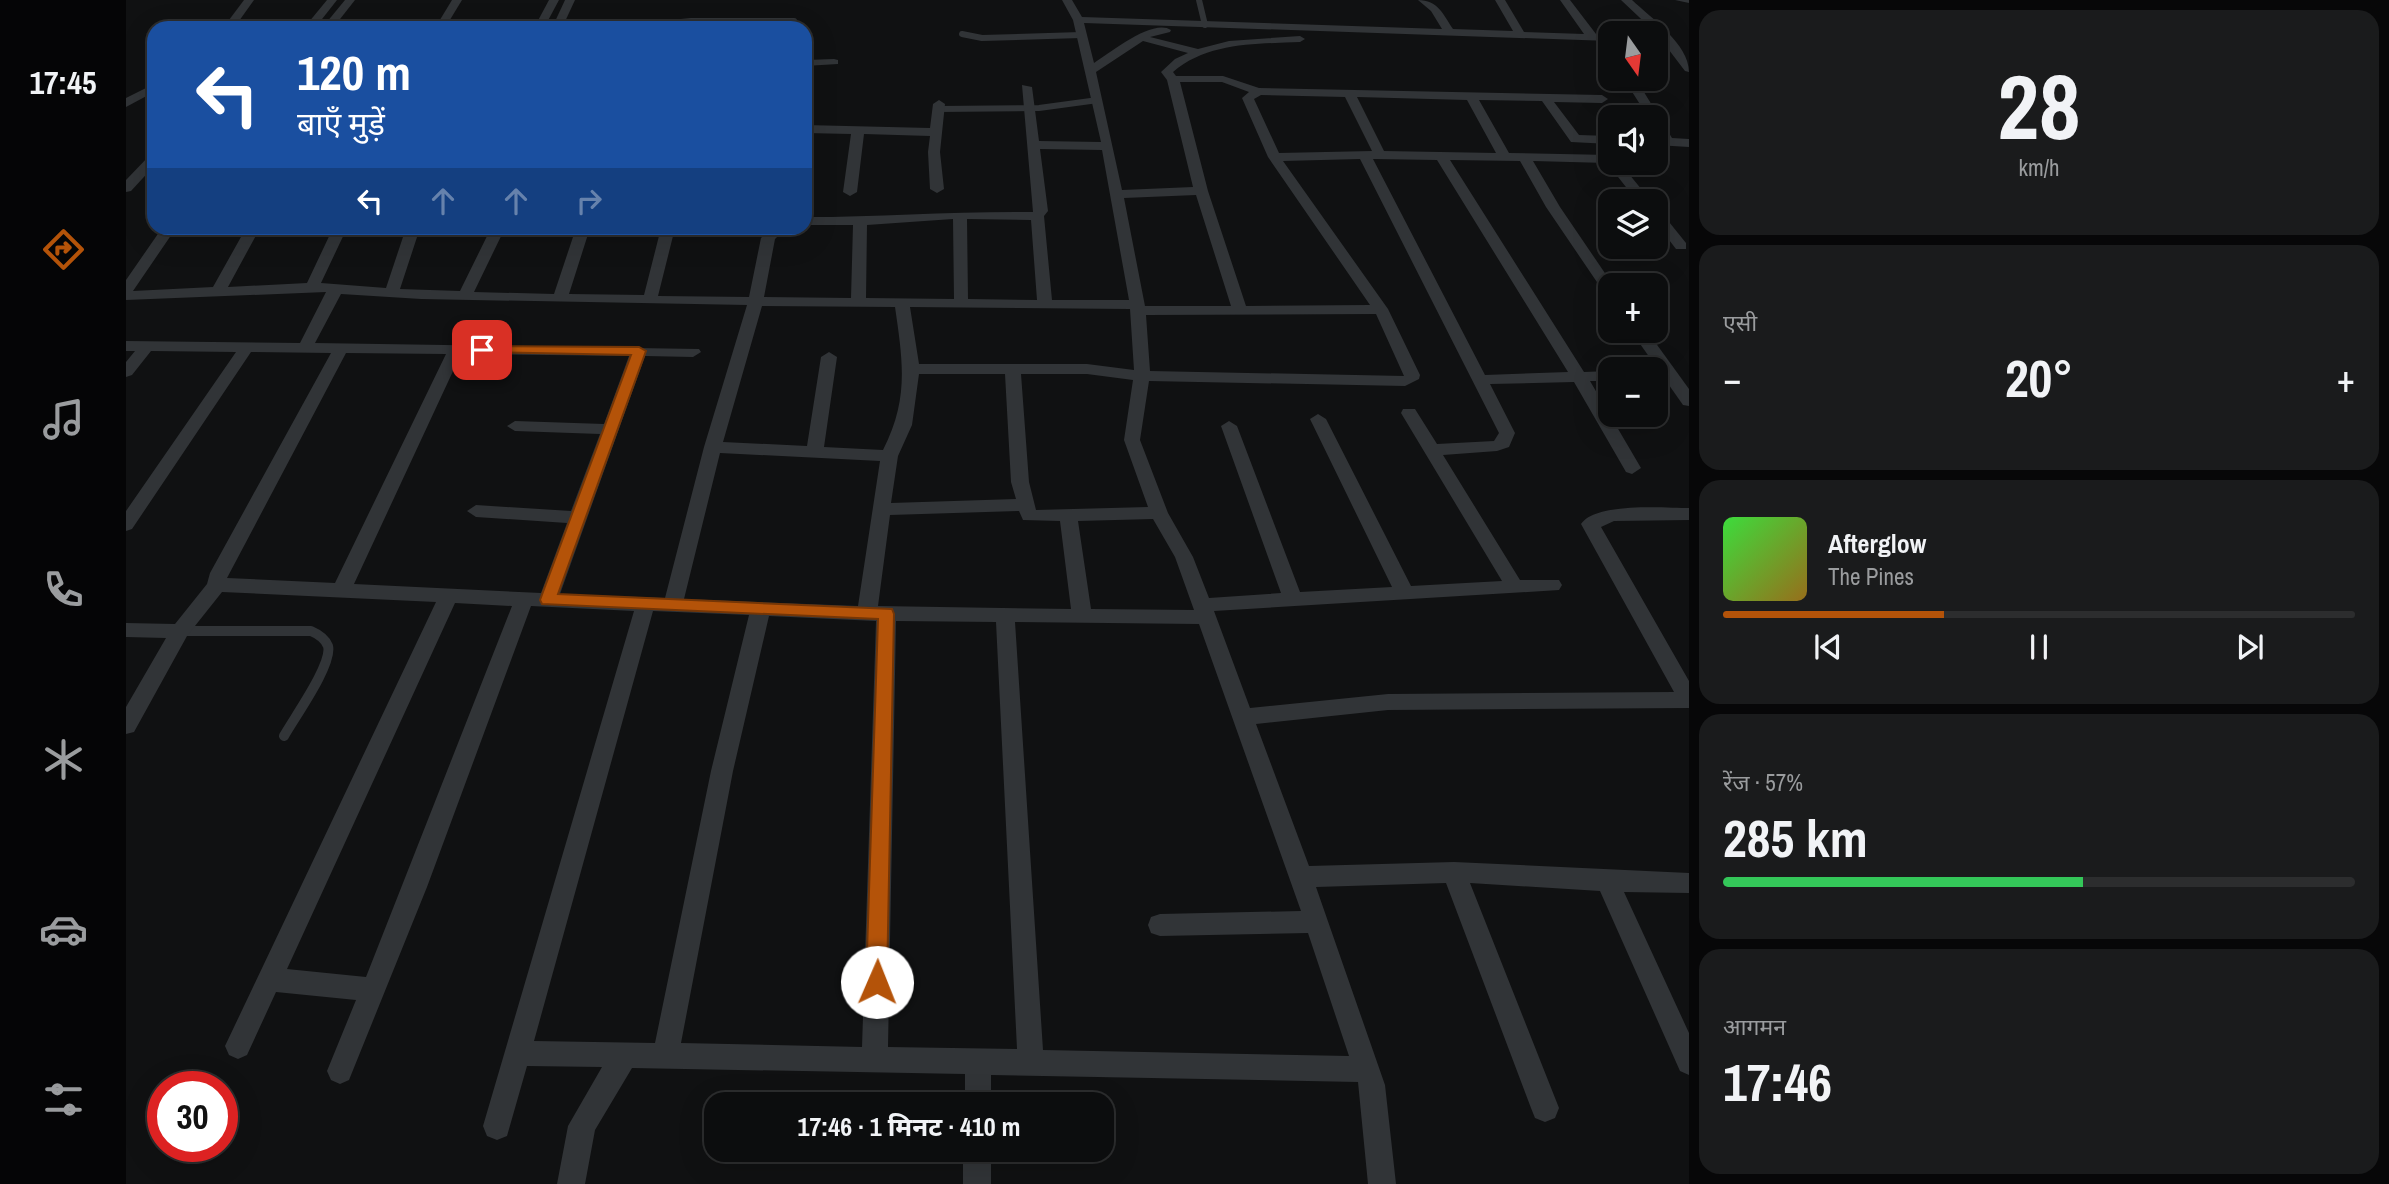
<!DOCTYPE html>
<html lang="hi">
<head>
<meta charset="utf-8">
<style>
  body { margin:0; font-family:"Archivo Narrow","Noto Sans Devanagari",sans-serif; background:#1a1b1c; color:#f1f3f6; height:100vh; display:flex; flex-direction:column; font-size:26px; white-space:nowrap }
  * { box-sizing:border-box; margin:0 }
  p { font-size:23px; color:#9a9c9e }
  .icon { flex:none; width:38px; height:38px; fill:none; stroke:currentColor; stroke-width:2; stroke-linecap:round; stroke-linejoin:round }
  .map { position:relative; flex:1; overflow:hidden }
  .drawer { display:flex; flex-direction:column; gap:10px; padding:10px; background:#070708; width:700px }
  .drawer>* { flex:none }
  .banner { position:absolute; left:21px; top:21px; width:665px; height:214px; border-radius:21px; box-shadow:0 7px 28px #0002,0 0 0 2px #2c2d2e; background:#1a4fa0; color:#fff; overflow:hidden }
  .needle { width:46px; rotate:166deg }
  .fabs { position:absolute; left:1472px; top:21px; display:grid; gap:14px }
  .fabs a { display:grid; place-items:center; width:70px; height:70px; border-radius:14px; background:#0c0d0e; box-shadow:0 7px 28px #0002,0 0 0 2px #2c2d2e; font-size:35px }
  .speed { position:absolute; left:21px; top:1071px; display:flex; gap:14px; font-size:35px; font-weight:700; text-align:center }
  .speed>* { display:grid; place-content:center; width:91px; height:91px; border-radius:50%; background:#0c0d0e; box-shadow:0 7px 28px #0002,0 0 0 2px #2c2d2e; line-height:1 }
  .speed .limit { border:10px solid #d22; background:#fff; color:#111 }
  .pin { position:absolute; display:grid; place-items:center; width:60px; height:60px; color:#fff; margin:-30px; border-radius:14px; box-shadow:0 4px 10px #0006 }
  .me { position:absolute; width:77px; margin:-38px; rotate:1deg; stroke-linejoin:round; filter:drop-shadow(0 0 5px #0008) }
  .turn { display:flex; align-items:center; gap:24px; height:147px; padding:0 35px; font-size:32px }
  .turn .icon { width:91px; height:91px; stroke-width:2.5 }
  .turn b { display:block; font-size:49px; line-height:60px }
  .lanes { display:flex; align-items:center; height:66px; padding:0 35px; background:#0003; justify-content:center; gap:35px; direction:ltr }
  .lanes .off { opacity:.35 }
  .big { font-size:52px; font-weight:700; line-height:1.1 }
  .drawer .card { flex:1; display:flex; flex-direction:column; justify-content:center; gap:10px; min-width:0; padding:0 24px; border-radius:21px; background:#1a1b1c }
  .drawer .dial { align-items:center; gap:0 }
  .dial b { font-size:91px; line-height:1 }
  .song { display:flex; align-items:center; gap:21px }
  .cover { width:84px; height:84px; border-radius:10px; background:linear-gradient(135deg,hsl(120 70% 55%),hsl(40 70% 35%)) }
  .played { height:7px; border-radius:4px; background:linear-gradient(90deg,#b45309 35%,#2c2d2e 35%) }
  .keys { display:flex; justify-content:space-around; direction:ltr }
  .heat { display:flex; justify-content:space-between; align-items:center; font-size:38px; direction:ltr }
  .charge { height:10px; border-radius:5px; background:linear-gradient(90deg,#34c759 57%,#2c2d2e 0) }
  .trip { position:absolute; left:578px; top:1092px; width:410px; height:70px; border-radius:21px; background:#0c0d0e; box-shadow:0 7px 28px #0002,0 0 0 2px #2c2d2e; font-weight:700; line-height:70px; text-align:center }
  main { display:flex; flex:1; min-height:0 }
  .menu { display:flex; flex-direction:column; width:126px; justify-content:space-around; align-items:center; background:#050506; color:#9a9c9e }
  .menu .icon { width:49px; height:49px }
  .menu .active { color:#b45309 }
  .menu b { font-size:32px; color:#f1f3f6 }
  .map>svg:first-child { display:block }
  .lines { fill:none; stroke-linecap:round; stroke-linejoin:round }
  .lane-far1 { stroke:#313437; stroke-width:6 }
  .lane { stroke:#313437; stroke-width:10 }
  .street { fill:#313437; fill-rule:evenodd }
  .route { fill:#b45309; stroke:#753606; stroke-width:2 }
</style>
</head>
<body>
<main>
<nav class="menu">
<b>17:45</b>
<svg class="icon active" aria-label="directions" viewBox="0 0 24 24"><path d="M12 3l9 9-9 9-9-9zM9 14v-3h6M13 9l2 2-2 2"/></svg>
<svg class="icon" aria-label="music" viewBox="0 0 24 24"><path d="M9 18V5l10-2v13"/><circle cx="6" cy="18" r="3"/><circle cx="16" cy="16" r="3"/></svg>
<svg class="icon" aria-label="phone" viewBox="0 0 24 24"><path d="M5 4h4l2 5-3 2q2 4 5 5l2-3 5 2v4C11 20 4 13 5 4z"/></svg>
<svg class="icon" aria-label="climate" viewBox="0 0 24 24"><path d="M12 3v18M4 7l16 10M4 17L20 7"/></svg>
<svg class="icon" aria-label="car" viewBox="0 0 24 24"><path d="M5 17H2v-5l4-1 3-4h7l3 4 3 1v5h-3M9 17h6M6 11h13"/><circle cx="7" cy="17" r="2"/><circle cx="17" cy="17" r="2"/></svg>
<svg class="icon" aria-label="filters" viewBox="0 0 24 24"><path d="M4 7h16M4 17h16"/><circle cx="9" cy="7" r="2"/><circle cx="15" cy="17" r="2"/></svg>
</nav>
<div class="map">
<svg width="1563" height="1184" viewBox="0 0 1563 1184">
  <rect width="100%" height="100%" fill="#101112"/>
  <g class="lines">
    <!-- lane-far1 -->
    <g class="lane-far1">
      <path d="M 1073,0 L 1079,25"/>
      <path d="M 432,27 L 505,27 L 565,21 L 668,21"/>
      <path d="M 836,34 L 856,38 L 955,35"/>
      <path d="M 813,109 L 913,108 L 972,100"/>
    </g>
    <!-- lane -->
    <path class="lane" d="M 55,631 L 185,631 C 192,634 199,638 202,646 C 207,664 168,718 158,736"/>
    <!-- street -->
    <g class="street">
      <path d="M 118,0 L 128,0 L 108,28 L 97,28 Z"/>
      <path d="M 201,0 L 211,0 L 189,28 L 178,28 Z"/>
      <path d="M 219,0 L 229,0 L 207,28 L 196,28 Z"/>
      <path d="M 326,0 L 336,0 L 319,28 L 309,28 Z"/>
      <path d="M 423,0 L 433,0 L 418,28 L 408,28 Z"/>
      <path d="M 439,0 L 449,0 L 436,28 L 426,28 Z"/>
      <path d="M 936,0 L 946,0 L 956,17 L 1316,29 L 1305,11 L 1292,0 C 1312,0 1317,14 1327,29 L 1387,31 L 1369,0 L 1379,0 L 1398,32 L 1458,34 L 1434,0 L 1444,0 L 1470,34 L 1484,35 L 1484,41 L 958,23 L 968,63 C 985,52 1027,18 1045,30 L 1044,32 L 1024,37 L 1072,49 L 1103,41 L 1174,36 L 1179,39 L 1174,42 C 1131,44 1082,42 1047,72 L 1050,76 L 1097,76 L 1133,88 L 1476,95 L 1482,99 L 1476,103 L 1428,102 L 1453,135 L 1484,136 L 1484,144 L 1445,142 L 1416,101 L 1353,100 L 1383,153 L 1484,155 L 1484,163 L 1494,163 L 1525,201 L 1511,201 L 1481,163 L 1407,161 L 1434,207 L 1487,285 L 1484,285 L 1484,295 L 1477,291 L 1420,207 L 1394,161 L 1324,160 L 1458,372 L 1484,371 L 1484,381 L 1464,381 L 1515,468 L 1506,474 L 1500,472 L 1448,382 L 1364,384 L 1389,433 L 1383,447 L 1371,451 L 1317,455 L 1394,580 L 1433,580 L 1436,585 L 1433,590 L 1088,611 L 1124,708 L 1262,694 L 1548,692 L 1455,524 C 1470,502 1538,508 1563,508 L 1563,520 L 1488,521 L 1475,527 L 1563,681 L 1563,708 L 1262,710 L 1130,724 L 1183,866 L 1328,862 L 1563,873 L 1563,893 L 1498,892 L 1563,1033 L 1563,1075 L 1554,1071 L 1474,891 L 1344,883 L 1433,1108 L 1429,1118 L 1419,1122 L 1409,1118 L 1405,1108 L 1320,883 L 1190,887 L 1259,1085 L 1270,1184 L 1242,1184 L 1232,1082 L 865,1075 L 865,1104 L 839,1104 L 839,1074 L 506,1068 L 469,1130 L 459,1184 L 431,1184 L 442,1126 L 476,1067 L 401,1066 L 381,1136 L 371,1140 L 361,1136 L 357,1126 L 508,611 L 405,606 L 301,887 L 223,1080 L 214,1084 L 205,1080 L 201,1071 L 230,1000 L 150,992 L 121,1055 L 112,1059 L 103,1055 L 99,1046 L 310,602 L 96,592 L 61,636 L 8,732 L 0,734 L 0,707 L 40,638 L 0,637 L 0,623 L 49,624 L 81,584 L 84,573 L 205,353 L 125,352 L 6,529 L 0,531 L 0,511 L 110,352 L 25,351 L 6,375 L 0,377 L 0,362 L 9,351 L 0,351 L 0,341 L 174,343 L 200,292 L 0,300 L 0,280 L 36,228 L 50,228 L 7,291 L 87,287 L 120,228 L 134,228 L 102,287 L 181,283 L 207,228 L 221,228 L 195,283 L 260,288 L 280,228 L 294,228 L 274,289 L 334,291 L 365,228 L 379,228 L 348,292 L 428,294 L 450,228 L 464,228 L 443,294 L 518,295 L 535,228 L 549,228 L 532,296 L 623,297 L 635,238 L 645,228 L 660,228 L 649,239 L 638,297 L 725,298 L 727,225 L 679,225 L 679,217 C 755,217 831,211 907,212 L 896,85 L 906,87 L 913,141 L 975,142 L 947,20 ZM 1017,41 L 1062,53 L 1049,59 L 1035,72 L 1041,80 L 1067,187 L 996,190 L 970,72 ZM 1054,82 L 1096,82 L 1123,92 L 1116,98 L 1142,157 L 1244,305 L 1120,306 L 1082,191 ZM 1135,95 L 1219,97 L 1246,151 L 1153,153 L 1128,99 ZM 1231,97 L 1341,100 L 1370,153 L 1258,151 ZM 914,149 L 976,150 L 1003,300 L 926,300 L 918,216 L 922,211 ZM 1234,159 L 1373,433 L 1368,441 L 1311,444 L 1289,409 L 1277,409 L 1275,413 L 1376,581 L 1285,586 L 1200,419 L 1192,414 L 1184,419 L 1266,587 L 1174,592 L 1111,426 L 1103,421 L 1095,426 L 1155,593 L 1083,598 L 1067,557 L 1042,513 L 1014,440 L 1023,381 L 1279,386 L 1293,379 L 1294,375 L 1262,309 L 1157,161 ZM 1247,159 L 1311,160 L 1442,372 L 1359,375 ZM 1070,195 L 1105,306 L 1019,306 L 998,198 ZM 827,219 L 828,299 L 740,298 L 741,225 ZM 841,219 L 905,220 L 911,300 L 842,299 ZM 215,294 L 295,299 L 621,305 L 578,447 L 539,598 L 434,594 L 519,356 L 567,357 L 575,352 L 573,349 L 189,343 ZM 636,306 L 769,307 C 777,362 783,399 757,450 L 698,447 L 711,357 L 703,352 L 695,357 L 681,446 L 597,442 ZM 784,307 L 1004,309 L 1008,370 L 961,364 L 793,364 ZM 1250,314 L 1278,376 L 1024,371 L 1020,315 ZM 220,353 L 320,354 L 209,583 L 101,578 ZM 335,354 L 503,356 L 478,424 L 389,421 L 381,426 L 389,431 L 474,434 L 445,511 L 350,505 L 341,511 L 350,517 L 441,523 L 415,593 L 228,584 ZM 793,374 L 879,374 L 885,482 L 890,499 L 765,503 L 772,456 L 786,425 ZM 895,374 L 961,374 L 1007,380 L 998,440 L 1022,507 L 910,510 L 903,482 ZM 594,453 L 754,461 L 732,606 L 558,599 ZM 893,511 L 897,520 L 934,521 L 945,609 L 752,606 L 764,515 ZM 1027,519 L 1049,557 L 1068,610 L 965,609 L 952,521 ZM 329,603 L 386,606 L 240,977 L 161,969 ZM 527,611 L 623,615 L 585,771 L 529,1043 L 408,1041 ZM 643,616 L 750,621 L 736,1047 L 555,1043 L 607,771 ZM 770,621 L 870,622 L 891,1049 L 762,1047 ZM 889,622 L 1073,624 L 1175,911 L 1034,914 L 1025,917 L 1022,925 L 1025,933 L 1034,936 L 1182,933 L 1223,1056 L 917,1050 Z"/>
      <path d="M 1495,0 L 1506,0 C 1525,18 1563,44 1563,72 L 1559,71 L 1530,33 Z"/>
      <path d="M 1549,0 L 1563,0 L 1563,3 Z"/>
      <path d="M 708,59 L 712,60 L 712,64 L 679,66 L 679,60 Z"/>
      <path d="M 1498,79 L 1510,79 L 1546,138 L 1563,139 L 1563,147 L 1530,145 L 1530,137 L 1534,137 L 1530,130 L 1530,117 L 1522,117 Z"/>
      <path d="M 28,84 L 28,92 L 0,107 L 0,98 Z"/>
      <path d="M 813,100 L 819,104 L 814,152 L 818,189 L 811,193 L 804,189 L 802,152 L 804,136 L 738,134 L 731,192 L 724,196 L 717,192 L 725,134 L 679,133 L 679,125 L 804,128 L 807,104 Z"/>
      <path d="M 28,154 L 28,166 L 5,191 L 0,192 L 0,180 L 24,155 Z"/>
      <path d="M 1530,211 L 1535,212 L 1560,243 L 1560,249 L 1550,249 L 1530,223 Z"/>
      <path d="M 1505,331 L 1521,331 L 1563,389 L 1563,406 L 1557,405 Z"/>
      <rect x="837" y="1150" width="28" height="34"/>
    </g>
  </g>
  <!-- route -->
  <path class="route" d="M 356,346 L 513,347 L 520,351 L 432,594 L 766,609 L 768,614 L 761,982 L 758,989 L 751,992 L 743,989 L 740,982 L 752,619 L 416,604 L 414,600 L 505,355 L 352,352 L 350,350 Z"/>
</svg>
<div class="fabs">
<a><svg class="needle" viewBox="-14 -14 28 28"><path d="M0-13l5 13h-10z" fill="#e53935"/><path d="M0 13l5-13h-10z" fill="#9a9c9e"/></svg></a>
<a><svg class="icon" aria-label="sound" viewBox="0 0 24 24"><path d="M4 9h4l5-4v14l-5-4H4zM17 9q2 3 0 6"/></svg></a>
<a><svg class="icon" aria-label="layers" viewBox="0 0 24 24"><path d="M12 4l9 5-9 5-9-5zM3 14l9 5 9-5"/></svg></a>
<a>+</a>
<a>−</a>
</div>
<div class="speed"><div class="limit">30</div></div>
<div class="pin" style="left:356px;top:350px;background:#d93025"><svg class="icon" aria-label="arrive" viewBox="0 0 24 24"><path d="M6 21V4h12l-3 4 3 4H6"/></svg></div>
<svg class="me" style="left:751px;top:982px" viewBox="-20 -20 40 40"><circle r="19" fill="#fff"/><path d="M0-13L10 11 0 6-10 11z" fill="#b45309"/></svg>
<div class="trip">17:46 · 1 मिनट · 410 m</div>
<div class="banner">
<div class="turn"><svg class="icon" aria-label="left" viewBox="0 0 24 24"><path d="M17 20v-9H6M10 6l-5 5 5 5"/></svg><div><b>120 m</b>बाएँ मुड़ें</div></div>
<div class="lanes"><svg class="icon" aria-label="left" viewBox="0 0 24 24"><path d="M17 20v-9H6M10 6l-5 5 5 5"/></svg><svg class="icon off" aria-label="ahead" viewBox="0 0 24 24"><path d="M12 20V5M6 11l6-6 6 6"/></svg><svg class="icon off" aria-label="ahead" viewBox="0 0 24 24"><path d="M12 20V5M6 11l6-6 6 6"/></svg><svg class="icon off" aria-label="right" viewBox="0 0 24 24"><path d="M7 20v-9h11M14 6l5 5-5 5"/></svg></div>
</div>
</div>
<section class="drawer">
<div class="card dial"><b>28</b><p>km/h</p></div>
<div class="card"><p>एसी</p>
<div class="heat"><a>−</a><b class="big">20°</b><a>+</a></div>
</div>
<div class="card">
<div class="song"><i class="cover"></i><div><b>Afterglow</b><p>The Pines</p></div></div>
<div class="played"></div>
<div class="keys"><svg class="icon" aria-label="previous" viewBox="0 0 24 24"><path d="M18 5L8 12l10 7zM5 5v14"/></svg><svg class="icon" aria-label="pause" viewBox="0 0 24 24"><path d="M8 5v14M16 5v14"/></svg><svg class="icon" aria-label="next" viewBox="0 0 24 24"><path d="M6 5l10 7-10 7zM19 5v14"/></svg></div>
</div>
<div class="card"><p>रेंज · 57%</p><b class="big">285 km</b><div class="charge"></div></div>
<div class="card"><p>आगमन</p><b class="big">17:46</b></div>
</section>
</main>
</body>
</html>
